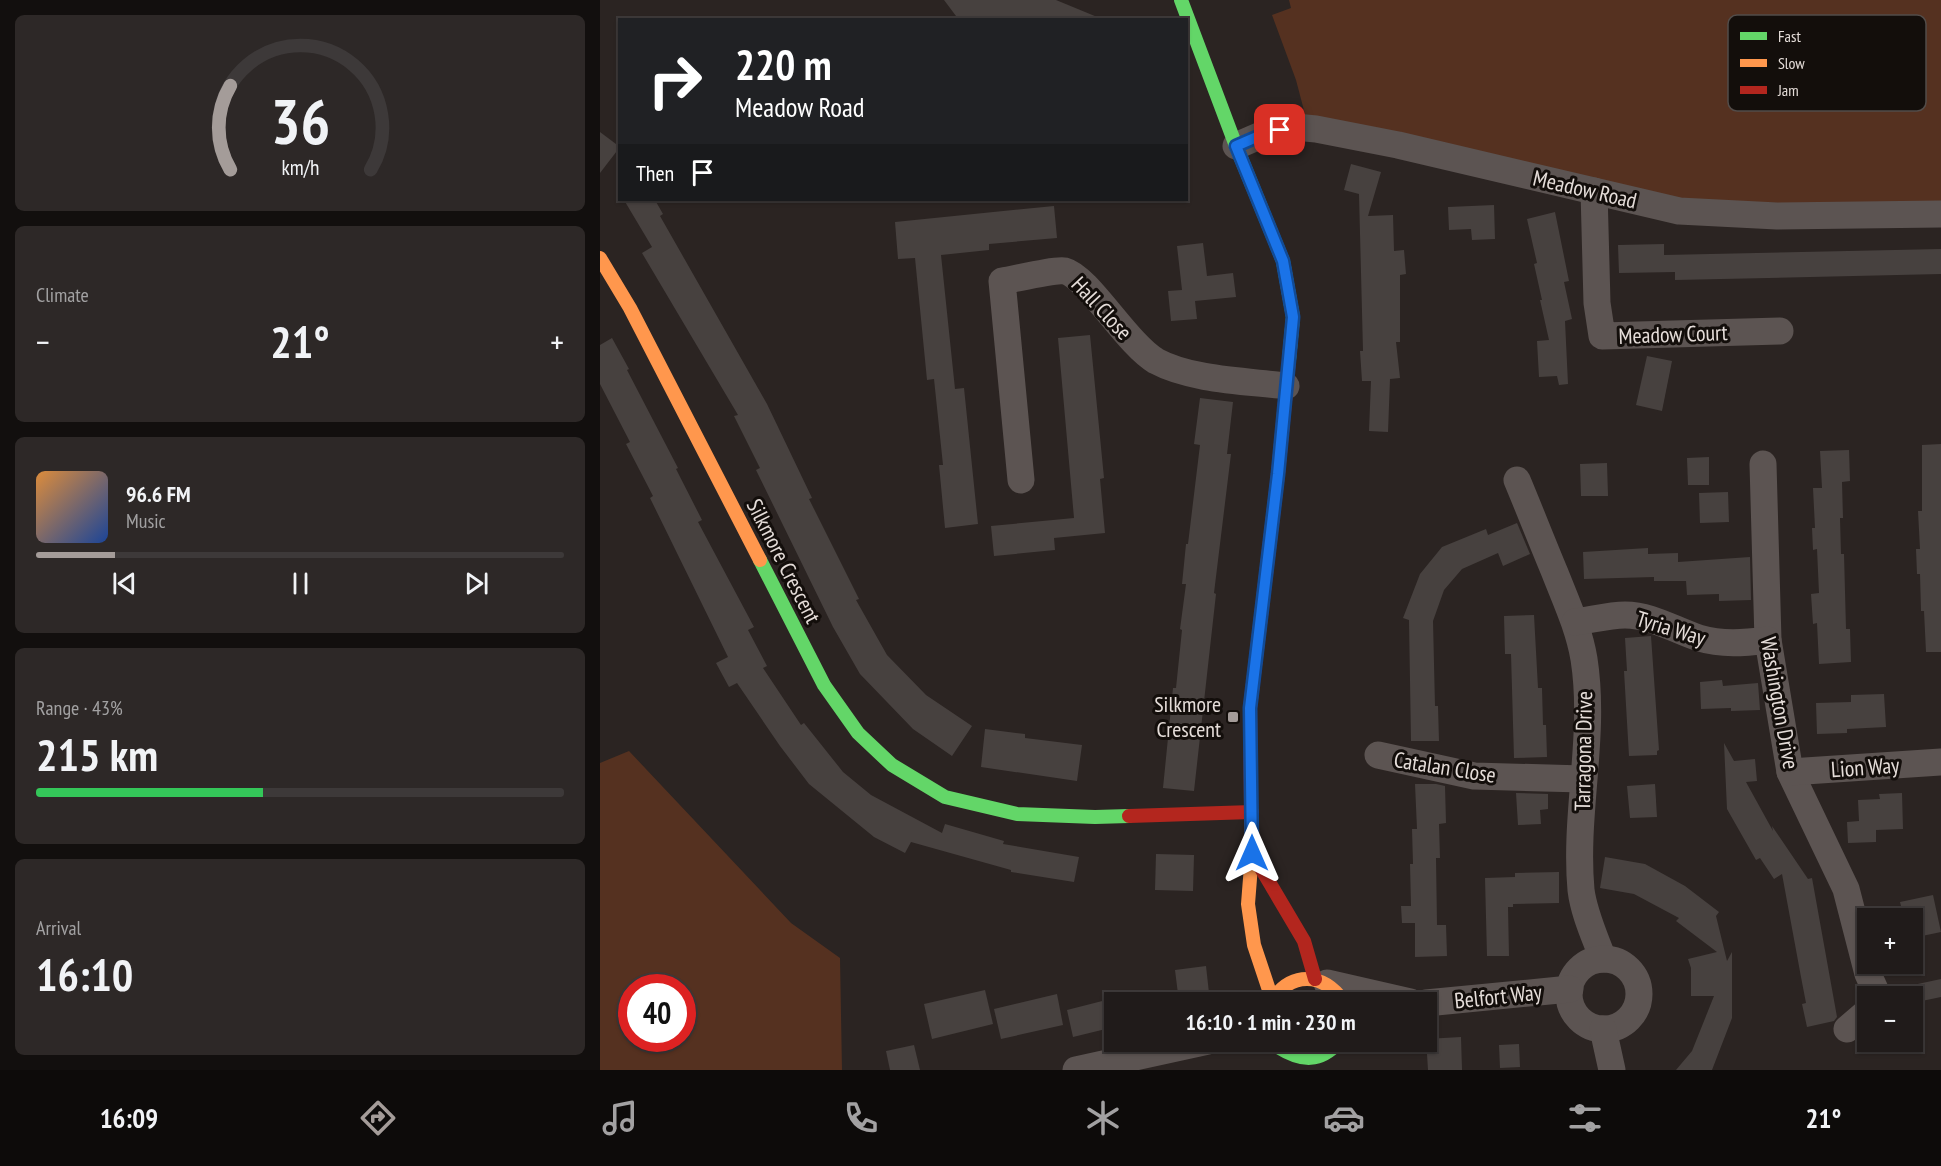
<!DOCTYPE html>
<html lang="en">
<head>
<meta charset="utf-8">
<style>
  body { margin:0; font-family:"PT Sans Narrow",sans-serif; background:#2d2827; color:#f1f3f6; height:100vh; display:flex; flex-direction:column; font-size:22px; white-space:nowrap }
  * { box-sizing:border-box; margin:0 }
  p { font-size:20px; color:#a2a1a2 }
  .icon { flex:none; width:33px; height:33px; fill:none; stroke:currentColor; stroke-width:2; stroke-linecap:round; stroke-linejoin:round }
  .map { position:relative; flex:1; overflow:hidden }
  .drawer { display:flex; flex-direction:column; gap:15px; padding:15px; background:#120f0e; width:600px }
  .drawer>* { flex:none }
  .banner { position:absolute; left:18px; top:18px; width:570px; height:183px; border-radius:0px; box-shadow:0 2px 4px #0004,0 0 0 2px #3d3939; background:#202124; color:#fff; overflow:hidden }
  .buttons { position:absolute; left:1257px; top:908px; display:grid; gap:12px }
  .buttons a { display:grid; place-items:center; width:66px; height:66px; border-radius:0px; background:#201b1a; box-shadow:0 2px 4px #0004,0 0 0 2px #3d3939; font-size:30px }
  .speed { position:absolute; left:18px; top:974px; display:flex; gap:12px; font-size:30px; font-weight:700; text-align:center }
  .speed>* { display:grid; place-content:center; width:78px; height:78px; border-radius:50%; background:#201b1a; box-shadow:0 2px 4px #0004,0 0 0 2px #3d3939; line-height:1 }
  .speed .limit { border:9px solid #d22; background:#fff; color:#111 }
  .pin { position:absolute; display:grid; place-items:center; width:51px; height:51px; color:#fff; margin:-26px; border-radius:12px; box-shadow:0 3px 9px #0006 }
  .me { position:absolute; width:66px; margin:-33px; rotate:0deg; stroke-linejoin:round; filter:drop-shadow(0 0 4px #0008) }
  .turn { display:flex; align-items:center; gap:21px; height:126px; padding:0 18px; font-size:27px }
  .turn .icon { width:78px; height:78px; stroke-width:2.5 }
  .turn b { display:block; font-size:42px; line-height:51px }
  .then { display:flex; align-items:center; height:57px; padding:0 18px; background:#0003; gap:12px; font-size:22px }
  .big { font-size:45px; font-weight:700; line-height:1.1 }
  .drawer .tile { flex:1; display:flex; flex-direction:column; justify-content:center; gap:9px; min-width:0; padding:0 21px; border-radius:9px; background:#2d2827 }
  .drawer .dial { align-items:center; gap:0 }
  .dial svg { height:156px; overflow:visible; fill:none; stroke:#3d3939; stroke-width:7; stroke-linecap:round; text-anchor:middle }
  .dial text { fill:#f1f3f6; stroke:none }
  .song { display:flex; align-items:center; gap:18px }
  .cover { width:72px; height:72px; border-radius:9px; background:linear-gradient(135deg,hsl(30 70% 55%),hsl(220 70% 35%)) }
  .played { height:6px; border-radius:3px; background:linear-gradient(90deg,#a49c99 15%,#3d3939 15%) }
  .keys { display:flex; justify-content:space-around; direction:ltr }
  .heat { display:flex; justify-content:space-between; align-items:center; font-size:33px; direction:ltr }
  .charge { height:9px; border-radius:4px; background:linear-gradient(90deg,#34c759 43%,#3d3939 0) }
  .trip { position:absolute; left:504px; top:992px; width:333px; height:60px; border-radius:0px; background:#201b1a; box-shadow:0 2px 4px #0004,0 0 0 2px #3d3939; font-weight:700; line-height:60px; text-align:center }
  .tabs { display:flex; height:96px; justify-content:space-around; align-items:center; background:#0d0b0a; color:#a2a1a2 }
  .tabs .icon { width:42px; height:42px }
  .tabs .active { color:#a49c99 }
  .tabs b { font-size:27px; color:#f1f3f6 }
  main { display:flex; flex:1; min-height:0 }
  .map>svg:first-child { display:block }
  .green { fill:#553120; fill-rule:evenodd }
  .building { fill:#47413f }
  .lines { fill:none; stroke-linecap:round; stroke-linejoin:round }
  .street { stroke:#5c5452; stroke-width:27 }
  .fast { stroke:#63d668; stroke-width:14 }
  .slow { stroke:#ff974d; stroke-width:14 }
  .jam { stroke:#b3261e; stroke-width:14 }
  .route-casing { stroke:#114b97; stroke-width:15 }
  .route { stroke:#1a73e8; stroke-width:10 }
  .poi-dot { fill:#a49c99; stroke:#130e0b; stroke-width:2 }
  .labels { text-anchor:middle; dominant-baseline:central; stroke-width:6; stroke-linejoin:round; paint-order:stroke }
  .street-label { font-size:22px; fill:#e5ddd9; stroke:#130e0b }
  .poi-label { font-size:22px; fill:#e5ddd9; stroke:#130e0b; text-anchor:end }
  .key { fill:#130e0b; stroke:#524c49; stroke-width:1.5 }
  .key-label { font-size:16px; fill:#e5ddd9 }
</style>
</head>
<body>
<main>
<section class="drawer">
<div class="tile dial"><svg viewBox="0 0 100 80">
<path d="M14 69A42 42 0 1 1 86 69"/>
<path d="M14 69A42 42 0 0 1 14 26" stroke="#a49c99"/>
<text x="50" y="56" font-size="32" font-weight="700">36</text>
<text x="50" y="72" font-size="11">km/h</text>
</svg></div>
<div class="tile"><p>Climate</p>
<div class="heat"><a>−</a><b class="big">21°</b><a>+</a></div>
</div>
<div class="tile">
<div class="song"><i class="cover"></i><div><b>96.6 FM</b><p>Music</p></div></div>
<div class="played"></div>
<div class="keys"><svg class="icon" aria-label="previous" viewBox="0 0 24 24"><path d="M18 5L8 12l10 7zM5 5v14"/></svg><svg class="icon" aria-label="pause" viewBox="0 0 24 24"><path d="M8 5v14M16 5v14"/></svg><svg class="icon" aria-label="next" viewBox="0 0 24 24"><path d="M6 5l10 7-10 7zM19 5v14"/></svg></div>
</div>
<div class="tile"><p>Range · 43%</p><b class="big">215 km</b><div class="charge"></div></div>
<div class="tile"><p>Arrival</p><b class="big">16:10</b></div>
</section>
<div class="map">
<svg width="1341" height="1070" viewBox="0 0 1341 1070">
  <rect width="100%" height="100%" fill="#2b2422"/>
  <!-- green -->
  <g class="green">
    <path d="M 689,0 L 1341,0 L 1341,205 L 1283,206 L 1080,200 L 706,118 L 696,80 L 672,15 L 691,8 Z"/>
    <path d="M 29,751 L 191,923 L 240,958 L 242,1070 L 0,1070 L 0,763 ZM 32,987 L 82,987 L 82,1038 L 32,1038 Z"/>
  </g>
  <!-- building -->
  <g class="building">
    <path d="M 344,0 L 456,0 L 502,19 L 359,20 Z"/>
    <path d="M 0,132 L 20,147 L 0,173 Z"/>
    <path d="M 751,164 L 781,172 L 768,216 L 793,215 L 794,251 L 804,250 L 806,274 L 800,275 L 800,342 L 796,342 L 800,378 L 790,379 L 788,432 L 769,431 L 771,381 L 762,381 L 760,351 L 763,351 L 759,194 L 744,190 Z"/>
    <path d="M 24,200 L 55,200 L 63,214 L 60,216 L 167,404 L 212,498 L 209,499 L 259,599 L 256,600 L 287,655 L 326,695 L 372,726 L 352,756 L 313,729 L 260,674 L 233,627 L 156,470 L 160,468 L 134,416 L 138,415 L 42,253 L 52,247 Z"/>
    <path d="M 894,205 L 895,239 L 872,240 L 871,229 L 849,230 L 848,207 Z"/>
    <path d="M 454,206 L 457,238 L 389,244 L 389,250 L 341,255 L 355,389 L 364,388 L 378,524 L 345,528 L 339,465 L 343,465 L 334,379 L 327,380 L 315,258 L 298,259 L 295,222 Z"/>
    <path d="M 955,212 L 969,281 L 964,282 L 972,319 L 965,321 L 968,384 L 959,385 L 957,376 L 939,377 L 937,341 L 949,340 L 940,300 L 942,300 L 934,264 L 937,263 L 927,219 Z"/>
    <path d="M 603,243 L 607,276 L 633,273 L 636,297 L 595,301 L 597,319 L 571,321 L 568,291 L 582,290 L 577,246 Z"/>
    <path d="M 1064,244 L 1064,255 L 1341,249 L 1341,274 L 1075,280 L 1075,272 L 1019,273 L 1018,245 Z"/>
    <path d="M 490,335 L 504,478 L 500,479 L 505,533 L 454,538 L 455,550 L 394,556 L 391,526 L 474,518 L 458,338 Z"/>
    <path d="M 12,338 L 29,369 L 27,370 L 78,468 L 76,469 L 102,520 L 98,522 L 154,627 L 148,630 L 167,666 L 163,668 L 201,725 L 204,723 L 243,772 L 271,795 L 342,833 L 345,824 L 404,841 L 403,844 L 479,857 L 474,882 L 411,872 L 411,870 L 311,842 L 305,853 L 274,837 L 209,784 L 180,746 L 137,683 L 129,687 L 116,663 L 128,657 L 50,498 L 53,496 L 26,444 L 30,442 L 0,384 L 0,345 Z"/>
    <path d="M 1047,356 L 1072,361 L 1062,411 L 1036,405 Z"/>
    <path d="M 600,398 L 633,402 L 627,454 L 631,454 L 614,593 L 616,594 L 594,791 L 563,788 L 573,688 L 576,688 L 582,630 L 580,629 L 586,584 L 582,584 L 586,544 L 588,544 L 600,445 L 594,444 Z"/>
    <path d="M 1341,444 L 1341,652 L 1326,652 L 1324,611 L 1321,611 L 1320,574 L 1317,574 L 1316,549 L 1320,549 L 1318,511 L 1322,511 L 1322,445 Z"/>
    <path d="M 1249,450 L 1250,481 L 1242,482 L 1243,518 L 1240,518 L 1241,554 L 1244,554 L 1246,629 L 1250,629 L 1251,662 L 1219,664 L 1217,623 L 1213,624 L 1211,594 L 1219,593 L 1217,549 L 1213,550 L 1212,528 L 1215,528 L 1213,488 L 1222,488 L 1220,451 Z"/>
    <path d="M 1109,457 L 1109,485 L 1088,485 L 1087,458 Z"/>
    <path d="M 1007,463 L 1008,496 L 981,496 L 980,464 Z"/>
    <path d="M 1128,492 L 1129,522 L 1100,523 L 1099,493 Z"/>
    <path d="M 917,523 L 930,554 L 903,566 L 898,553 L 862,569 L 844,590 L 833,621 L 835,706 L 838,706 L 839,741 L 811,741 L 809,620 L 803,618 L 820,574 L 842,547 L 886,529 L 888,535 Z"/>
    <path d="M 1048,548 L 1048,554 L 1078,553 L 1078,562 L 1150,557 L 1151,600 L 1119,601 L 1119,594 L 1087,595 L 1086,581 L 1054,581 L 1054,577 L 984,579 L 983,552 Z"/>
    <path d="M 934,615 L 938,688 L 942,688 L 943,725 L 946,725 L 947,757 L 914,758 L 911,654 L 905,654 L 904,616 Z"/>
    <path d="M 1051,636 L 1059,750 L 1057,751 L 1057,755 L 1029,756 L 1024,671 L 1027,671 L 1025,638 Z"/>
    <path d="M 1122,680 L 1123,686 L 1158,683 L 1160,710 L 1131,711 L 1131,708 L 1101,709 L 1100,682 Z"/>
    <path d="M 1284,694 L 1286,727 L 1247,729 L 1247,733 L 1217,734 L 1216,703 L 1251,702 L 1251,695 Z"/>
    <path d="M 385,729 L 425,734 L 425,738 L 482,745 L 477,781 L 381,767 Z"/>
    <path d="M 1124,743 L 1134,761 L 1155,759 L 1157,781 L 1146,782 L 1173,831 L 1172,826 L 1208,879 L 1212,878 L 1237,1017 L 1234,1021 L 1207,1027 L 1202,1004 L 1206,1003 L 1201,977 L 1182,874 L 1174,879 L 1160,858 L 1156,860 L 1127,809 Z"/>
    <path d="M 815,784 L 836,784 L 845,786 L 846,823 L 839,824 L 840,858 L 836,858 L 837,925 L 846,925 L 847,956 L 815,957 L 815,923 L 802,923 L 801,906 L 811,906 L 810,864 L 813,864 L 812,829 L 817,829 Z"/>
    <path d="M 1055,784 L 1057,817 L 1030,818 L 1027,786 Z"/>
    <path d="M 916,793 L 948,794 L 948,809 L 940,810 L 941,824 L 918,825 Z"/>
    <path d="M 1302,793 L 1303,829 L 1276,830 L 1276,842 L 1248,843 L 1247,822 L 1259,821 L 1258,800 L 1280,799 L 1279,794 Z"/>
    <path d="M 556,854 L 594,855 L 593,891 L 555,890 Z"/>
    <path d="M 1005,857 L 1045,864 L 1085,886 L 1119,912 L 1116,916 L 1127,961 L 1132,952 L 1132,1018 L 1112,1070 L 1076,1070 L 1092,1051 L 1114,996 L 1091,996 L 1091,968 L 1088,959 L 1117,952 L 1076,921 L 1079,918 L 1034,894 L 1000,888 Z"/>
    <path d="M 959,872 L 959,903 L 913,904 L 913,907 L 908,907 L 909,956 L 887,956 L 885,878 L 915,877 L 915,873 Z"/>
    <path d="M 1333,895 L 1341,932 L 1322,936 L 1319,923 L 1312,925 L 1312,918 L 1304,918 L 1300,902 Z"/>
    <path d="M 606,966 L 610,1002 L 579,1002 L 575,970 Z"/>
    <path d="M 1341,979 L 1341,997 L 1317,1002 L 1313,985 Z"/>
    <path d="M 385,990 L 393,1024 L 332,1039 L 324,1004 Z"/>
    <path d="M 457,994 L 463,1025 L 401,1039 L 394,1009 Z"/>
    <path d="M 514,998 L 514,1027 L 473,1037 L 467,1010 Z"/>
    <path d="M 861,1037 L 862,1070 L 828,1070 L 826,1039 Z"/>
    <path d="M 919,1044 L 920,1067 L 900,1068 L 899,1045 Z"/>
    <path d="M 314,1045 L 320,1070 L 290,1070 L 286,1051 Z"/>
  </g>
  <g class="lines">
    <!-- street -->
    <g class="street">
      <path d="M 636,146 L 666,133 L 695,127 L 716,129 L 798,145 L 1079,211 L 1177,216 L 1341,214"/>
      <path d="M 994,191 L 997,303 L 1002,336 L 1180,331"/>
      <path d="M 1163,464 L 1168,640 L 1190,772 L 1246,889 L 1268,974 L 1278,996"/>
      <path d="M 421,480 L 402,281 C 415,279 455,269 465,271 C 488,277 527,344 556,361 C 591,380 646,381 686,386"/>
      <path d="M 917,480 C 930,511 942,542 955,573 C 966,601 979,629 984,659 C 996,736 974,813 981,890 C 984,914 995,937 1003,959"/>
      <path d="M 975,622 C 991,620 1009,615 1025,615 C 1052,615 1074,630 1099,638 C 1122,645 1144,643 1168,640"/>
      <path d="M 778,755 L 874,776 L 983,779"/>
      <path d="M 1190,772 L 1341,762"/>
      <circle cx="1004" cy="994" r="35"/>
      <path d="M 727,983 L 810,1002"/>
      <path d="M 826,1003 L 970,989"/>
      <path d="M 1003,1029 L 1012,1070"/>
      <path d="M 1247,1029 L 1268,1011"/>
      <path d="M 476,1070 L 608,1041"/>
    </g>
    <!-- fast -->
    <g class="fast">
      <path d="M 581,0 L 636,146 L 683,261 L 693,317 L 689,360"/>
      <path d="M 160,560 L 224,685 L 258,733 L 292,765 L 345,797 L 417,814 L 495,817 L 529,816"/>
      <path d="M 678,1047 C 702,1062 720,1063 740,1041"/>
    </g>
    <!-- slow -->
    <g class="slow">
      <path d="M 0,258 L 30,308 L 160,560"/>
      <path d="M 651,808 L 652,853 L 648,904 L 654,945 L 672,999"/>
      <path d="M 671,1002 C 691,971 723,972 744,1002"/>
    </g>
    <!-- jam -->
    <g class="jam">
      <path d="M 651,808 L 650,708 L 678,474 L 689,360"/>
      <path d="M 529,816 L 652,812"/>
      <path d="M 652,853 L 704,941 L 715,979"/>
    </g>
  </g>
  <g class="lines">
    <!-- route casing -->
    <g class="route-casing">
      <path id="route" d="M 652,853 L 650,708 L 678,474 L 693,317 L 683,261 L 636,146 L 666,133 L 680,130"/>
    </g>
    <!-- route -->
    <use href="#route" class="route"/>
  </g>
  <!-- markers -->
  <rect class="poi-dot" x="627" y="711" width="12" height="12" rx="3"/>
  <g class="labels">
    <!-- street labels -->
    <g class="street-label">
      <text transform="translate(985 189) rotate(13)">Meadow Road</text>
      <text transform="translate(502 308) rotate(47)">Hall Close</text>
      <text transform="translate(1073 334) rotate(-2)">Meadow Court</text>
      <text transform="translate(184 561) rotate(63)">Silkmore Crescent</text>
      <text transform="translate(1071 628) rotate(17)">Tyria Way</text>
      <text transform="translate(1180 703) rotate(80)">Washington Drive</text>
      <text transform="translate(983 751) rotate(-89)">Tarragona Drive</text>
      <text transform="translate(845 767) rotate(9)">Catalan Close</text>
      <text transform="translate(1265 767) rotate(-4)">Lion Way</text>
      <text transform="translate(898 996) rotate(-6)">Belfort Way</text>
    </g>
    <!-- poi labels -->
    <g class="poi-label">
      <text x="621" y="704">Silkmore<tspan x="621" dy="25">Crescent</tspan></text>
    </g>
  </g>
  <!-- legend -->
  <rect x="1128" y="15" width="198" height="96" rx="9" class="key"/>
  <rect x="1140" y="32" width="27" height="8" fill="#63d668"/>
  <rect x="1140" y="59" width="27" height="8" fill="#ff974d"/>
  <rect x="1140" y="86" width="27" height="8" fill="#b3261e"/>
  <g class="key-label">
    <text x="1178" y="42">Fast</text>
    <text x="1178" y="69">Slow</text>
    <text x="1178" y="96">Jam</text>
  </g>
</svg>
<div class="buttons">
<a>+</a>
<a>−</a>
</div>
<div class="speed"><div class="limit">40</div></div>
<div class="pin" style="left:680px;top:130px;background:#d93025"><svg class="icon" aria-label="arrive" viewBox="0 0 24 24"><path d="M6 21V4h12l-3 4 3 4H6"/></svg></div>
<svg class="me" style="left:652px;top:853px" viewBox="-20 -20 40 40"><path d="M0-17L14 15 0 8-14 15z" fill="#1a73e8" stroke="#fff" stroke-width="4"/></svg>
<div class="trip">16:10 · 1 min · 230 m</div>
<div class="banner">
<div class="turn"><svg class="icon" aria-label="right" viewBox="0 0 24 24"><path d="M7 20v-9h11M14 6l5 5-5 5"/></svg><div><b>220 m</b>Meadow Road</div></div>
<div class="then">Then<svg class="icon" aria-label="arrive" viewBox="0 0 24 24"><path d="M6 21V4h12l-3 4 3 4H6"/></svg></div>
</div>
</div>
</main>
<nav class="tabs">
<b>16:09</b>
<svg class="icon active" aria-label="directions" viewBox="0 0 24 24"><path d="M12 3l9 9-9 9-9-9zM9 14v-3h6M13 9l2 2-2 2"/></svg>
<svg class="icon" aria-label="music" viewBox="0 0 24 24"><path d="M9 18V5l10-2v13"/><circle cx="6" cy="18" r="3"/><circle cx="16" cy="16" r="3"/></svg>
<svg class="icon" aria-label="phone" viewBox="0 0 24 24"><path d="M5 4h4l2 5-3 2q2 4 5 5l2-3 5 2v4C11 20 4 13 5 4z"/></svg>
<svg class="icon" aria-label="climate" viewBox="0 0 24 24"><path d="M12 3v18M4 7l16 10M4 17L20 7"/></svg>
<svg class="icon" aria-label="car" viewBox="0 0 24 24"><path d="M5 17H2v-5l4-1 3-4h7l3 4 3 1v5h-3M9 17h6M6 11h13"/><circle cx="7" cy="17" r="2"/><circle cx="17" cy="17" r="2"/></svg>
<svg class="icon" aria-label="filters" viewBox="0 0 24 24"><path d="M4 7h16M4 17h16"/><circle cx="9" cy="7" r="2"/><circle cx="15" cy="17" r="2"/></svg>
<b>21°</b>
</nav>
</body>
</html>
